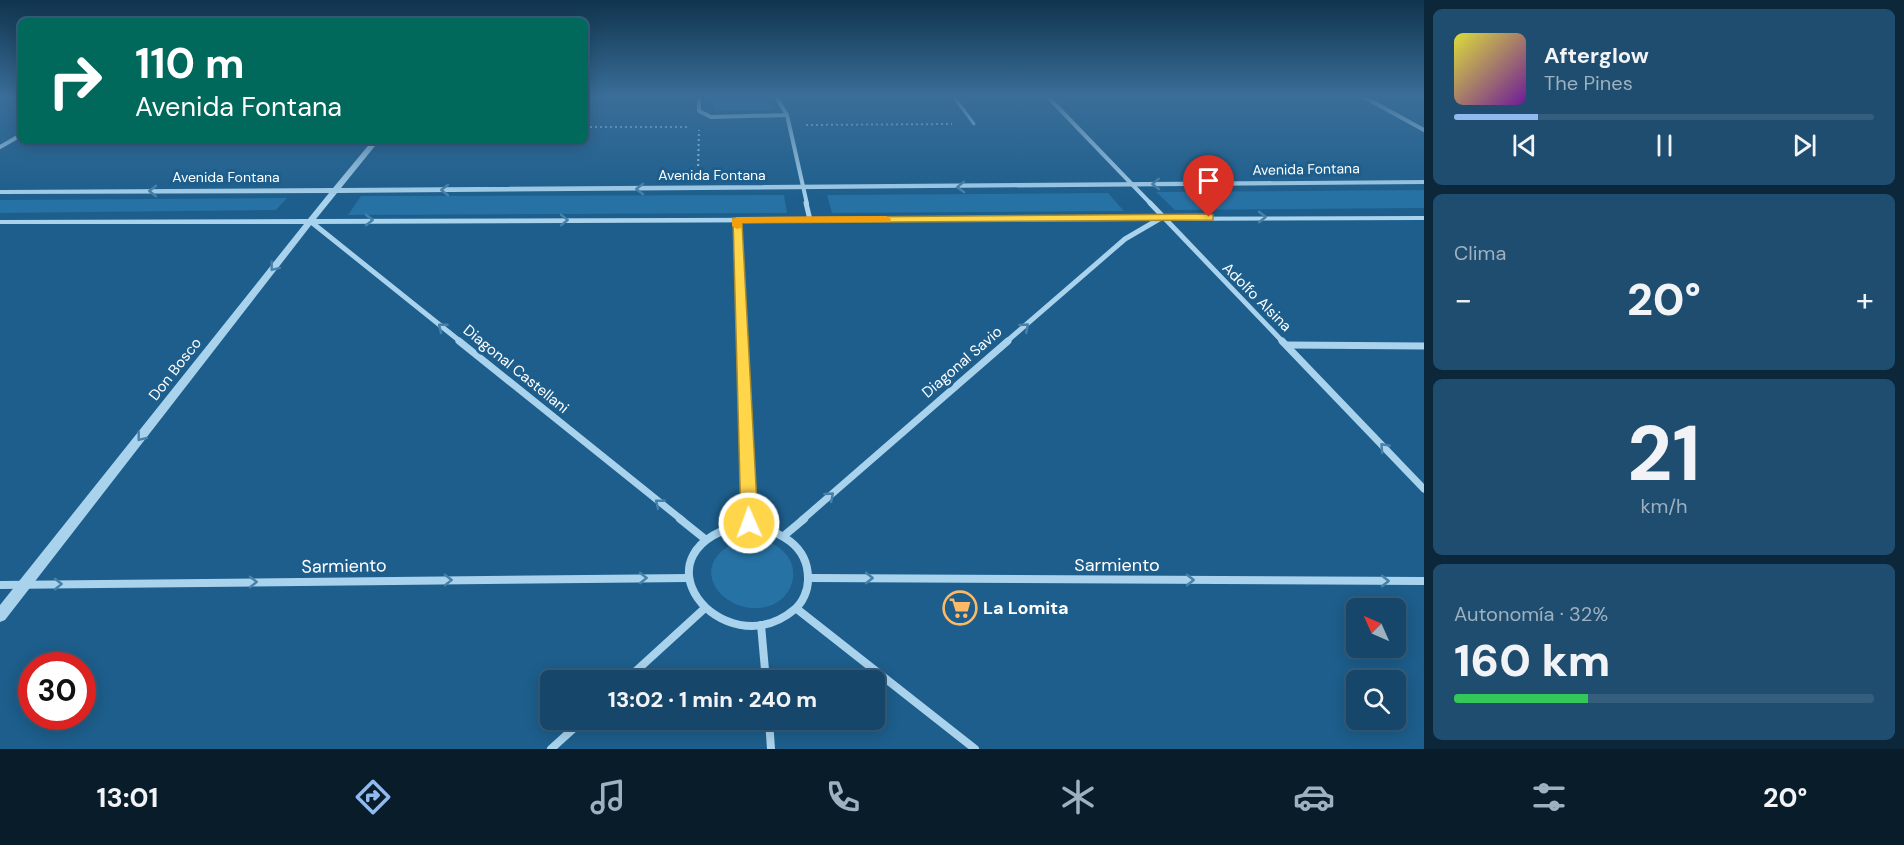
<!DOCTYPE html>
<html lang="es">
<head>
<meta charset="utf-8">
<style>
  body { margin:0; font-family:"DM Sans",sans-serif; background:#1f4d6f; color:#f1f3f6; height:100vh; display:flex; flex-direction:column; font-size:22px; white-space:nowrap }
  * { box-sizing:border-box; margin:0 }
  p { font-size:20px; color:#9eb1c0 }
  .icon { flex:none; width:33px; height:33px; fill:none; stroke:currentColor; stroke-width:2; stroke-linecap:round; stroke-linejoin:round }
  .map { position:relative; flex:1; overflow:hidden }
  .drawer { display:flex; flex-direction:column; gap:9px; padding:9px; background:#0c263a; width:480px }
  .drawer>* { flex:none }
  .guide { position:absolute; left:18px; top:18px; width:570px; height:126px; border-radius:9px; box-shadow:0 3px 15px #0003,0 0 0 2px #355e7d; background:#00695c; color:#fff; overflow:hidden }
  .needle { width:39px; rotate:315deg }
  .buttons { position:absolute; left:1346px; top:598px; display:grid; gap:12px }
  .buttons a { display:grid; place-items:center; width:60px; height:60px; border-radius:9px; background:#164669; box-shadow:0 3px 15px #0003,0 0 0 2px #355e7d; font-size:30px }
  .speed { position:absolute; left:18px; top:652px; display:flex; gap:12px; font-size:30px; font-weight:700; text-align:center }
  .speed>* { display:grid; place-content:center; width:78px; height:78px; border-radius:50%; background:#164669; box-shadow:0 3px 15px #0003,0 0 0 2px #355e7d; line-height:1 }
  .speed .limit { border:9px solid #d22; background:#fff; color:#111 }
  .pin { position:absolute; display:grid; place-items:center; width:51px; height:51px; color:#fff; margin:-62px -26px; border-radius:50% 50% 50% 0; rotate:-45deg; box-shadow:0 0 6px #0007 }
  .pin .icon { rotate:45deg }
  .me { position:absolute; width:66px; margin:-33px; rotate:358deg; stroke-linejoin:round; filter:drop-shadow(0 0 4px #0008) }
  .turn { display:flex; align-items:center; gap:21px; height:126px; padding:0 18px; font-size:27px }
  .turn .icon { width:78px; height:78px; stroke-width:2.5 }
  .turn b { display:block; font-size:42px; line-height:51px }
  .big { font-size:45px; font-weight:800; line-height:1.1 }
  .drawer .widget { flex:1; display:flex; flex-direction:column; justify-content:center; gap:9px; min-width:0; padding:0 21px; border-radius:9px; background:#1f4d6f }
  .drawer .dial { align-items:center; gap:0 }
  .dial b { font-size:78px; line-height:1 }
  .song { display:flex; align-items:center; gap:18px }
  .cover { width:72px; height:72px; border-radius:9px; background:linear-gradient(135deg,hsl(60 70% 55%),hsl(280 70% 35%)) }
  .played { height:6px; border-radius:3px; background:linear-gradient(90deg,#90b9f0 20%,#355e7d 20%) }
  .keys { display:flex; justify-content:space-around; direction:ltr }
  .heat { display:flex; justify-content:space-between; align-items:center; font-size:33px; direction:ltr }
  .charge { height:9px; border-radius:4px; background:linear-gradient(90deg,#34c759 32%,#355e7d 0) }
  .trip { position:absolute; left:540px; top:670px; width:345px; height:60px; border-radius:9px; background:#164669; box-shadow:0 3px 15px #0003,0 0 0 2px #355e7d; font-weight:800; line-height:60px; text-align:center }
  .tabs { display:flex; height:96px; justify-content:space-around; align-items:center; background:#091c2a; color:#9eb1c0 }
  .tabs .icon { width:42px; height:42px }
  .tabs .active { color:#90b9f0 }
  .tabs b { font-size:27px; color:#f1f3f6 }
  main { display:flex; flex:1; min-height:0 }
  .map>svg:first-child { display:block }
  .green { fill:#2672a4 }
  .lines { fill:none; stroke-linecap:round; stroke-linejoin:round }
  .path { stroke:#a9d2ed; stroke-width:2; stroke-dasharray:2 3; stroke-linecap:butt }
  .service { stroke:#a9d2ed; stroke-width:3 }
  .minor-far3 { stroke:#a9d2ed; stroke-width:4 }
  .minor-far2 { stroke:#a9d2ed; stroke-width:5 }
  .minor-far1 { stroke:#a9d2ed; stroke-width:7 }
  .minor { stroke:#a9d2ed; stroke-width:8 }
  .tertiary { fill:#a9d2ed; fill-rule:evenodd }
  .oneway { stroke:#4781a9 }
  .route { fill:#ffd54a; stroke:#a68a30; stroke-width:1.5 }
  .slow { fill:#f59e0b }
  .labels { text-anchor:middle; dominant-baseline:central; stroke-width:6; stroke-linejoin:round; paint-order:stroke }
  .far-street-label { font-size:14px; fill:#fff; stroke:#1d5e8c }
  .street-label { font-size:15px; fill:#fff; stroke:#1d5e8c }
  .near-street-label { font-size:18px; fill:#fff; stroke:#1d5e8c }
  .near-poi-label { font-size:18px; font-weight:bold; fill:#fff; stroke:#1d5e8c; text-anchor:start }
</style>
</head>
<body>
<main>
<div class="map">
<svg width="1424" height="749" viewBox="0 0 1424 749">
  <rect width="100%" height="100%" fill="#1d5e8c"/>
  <!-- green -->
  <g class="green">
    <path d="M 713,97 L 765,97 L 776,110 L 715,110 Z"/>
    <path d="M 1424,190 L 1424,208 L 1175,210 L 1156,192 Z"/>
    <path d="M 1108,193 L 1124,211 L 832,213 L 827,195 Z"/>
    <path d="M 784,195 L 787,213 L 348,215 L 361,196 Z"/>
    <path d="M 287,198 L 276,210 L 0,213 L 0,200 Z"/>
    <path d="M 751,538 C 819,546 797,622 741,606 C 731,603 722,597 716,588 C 700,561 727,542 751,538 Z"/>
  </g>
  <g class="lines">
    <!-- path -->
    <g class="path">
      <path d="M 806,125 L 952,124"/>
      <path d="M 585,127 L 689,127"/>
      <path d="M 698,171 L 699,130"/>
    </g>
    <!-- service -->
    <path class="service" d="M 954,97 L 974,124"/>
    <!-- minor-far3 -->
    <g class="minor-far3">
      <path d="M 699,97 L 699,111 L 711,117 L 787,115"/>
      <path d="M 776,97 L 787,115 L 807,204"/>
      <path d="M 1048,97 L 1151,204"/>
      <path d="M 1364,97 L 1424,130"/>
      <path d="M 0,147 L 21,135"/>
    </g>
    <!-- minor-far2 -->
    <g class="minor-far2">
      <path d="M 806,203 L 810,220"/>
      <path d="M 1150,203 L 1283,342"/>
      <path d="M 737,220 L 742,342"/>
      <path d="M 310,221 L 461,342"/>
      <path d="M 1006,342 L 1125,239 L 1161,218"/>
    </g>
    <!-- minor-far1 -->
    <g class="minor-far1">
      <path d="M 459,341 L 682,520"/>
      <path d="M 742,341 L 749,520"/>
      <path d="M 1282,341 L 1424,489"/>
      <path d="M 1288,345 L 1424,346"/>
      <path d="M 802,520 L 1008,341"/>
    </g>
    <!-- minor -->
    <g class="minor">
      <path d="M 680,519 L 705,539"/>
      <path d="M 749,519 L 749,523"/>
      <path d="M 749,523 C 779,532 809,544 808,580 C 808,590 803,602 795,609 C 723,670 623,548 749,523 Z"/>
      <path d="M 786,534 L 804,519"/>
      <path d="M 811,578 L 1424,581"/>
      <path d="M 0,585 L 689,578"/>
      <path d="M 797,609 L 975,749"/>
      <path d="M 761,625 L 766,681"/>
      <path d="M 625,681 L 705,608"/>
      <path d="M 769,720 L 771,749"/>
      <path d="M 551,749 L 583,720"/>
    </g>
    <!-- tertiary -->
    <path class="tertiary" d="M 372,141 L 379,141 L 341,188 L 1424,180 L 1424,184 L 337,193 L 316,219 L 1424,216 L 1424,220 L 312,224 L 5,620 L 0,622 L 0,605 L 304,224 L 0,224 L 0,220 L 308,219 L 329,193 L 0,194 L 0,190 L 333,188 Z"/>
  </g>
  <!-- one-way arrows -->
  <defs><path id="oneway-chevron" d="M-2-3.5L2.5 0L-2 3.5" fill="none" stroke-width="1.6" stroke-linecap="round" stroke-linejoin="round" transform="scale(1.5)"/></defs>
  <g class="oneway">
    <use href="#oneway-chevron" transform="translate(1156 184) rotate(179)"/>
    <use href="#oneway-chevron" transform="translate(961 187) rotate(179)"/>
    <use href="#oneway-chevron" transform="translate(640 189) rotate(180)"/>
    <use href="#oneway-chevron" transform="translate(445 190) rotate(180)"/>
    <use href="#oneway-chevron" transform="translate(153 191) rotate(180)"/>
    <use href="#oneway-chevron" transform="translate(1262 217)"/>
    <use href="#oneway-chevron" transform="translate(369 220)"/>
    <use href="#oneway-chevron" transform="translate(564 220)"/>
    <use href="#oneway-chevron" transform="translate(274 267) rotate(128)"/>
    <use href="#oneway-chevron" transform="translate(442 327) rotate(-141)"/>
    <use href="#oneway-chevron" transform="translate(1025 327) rotate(-41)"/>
    <use href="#oneway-chevron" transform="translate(141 437) rotate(128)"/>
    <use href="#oneway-chevron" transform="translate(1384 447) rotate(-133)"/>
    <use href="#oneway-chevron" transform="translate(830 496) rotate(-41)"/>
    <use href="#oneway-chevron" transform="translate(659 503) rotate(-141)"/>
    <use href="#oneway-chevron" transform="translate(643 578) rotate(-1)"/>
    <use href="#oneway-chevron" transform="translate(869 578)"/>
    <use href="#oneway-chevron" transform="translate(448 580) rotate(-1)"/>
    <use href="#oneway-chevron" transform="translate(1190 580)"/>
    <use href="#oneway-chevron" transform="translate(1385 581)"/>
    <use href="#oneway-chevron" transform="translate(253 582) rotate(-1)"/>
    <use href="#oneway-chevron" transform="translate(58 584) rotate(-1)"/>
  </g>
  <!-- sky -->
  <linearGradient id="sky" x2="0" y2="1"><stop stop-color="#10344d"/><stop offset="0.48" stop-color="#3a6e99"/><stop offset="1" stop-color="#3a6e99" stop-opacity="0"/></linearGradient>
  <rect width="1424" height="201" fill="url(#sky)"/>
  <!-- route -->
  <path class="route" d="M 1209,214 L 1213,215 L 1213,220 L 742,223 L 758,523 L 755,528 L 743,528 L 741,523 L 733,218 Z"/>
  <!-- slow -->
  <path class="slow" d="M 886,216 L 891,219 L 890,222 L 742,223 L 741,228 L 737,229 L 732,226 L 732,220 L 737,217 Z"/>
  <!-- icons -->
  <defs>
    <g id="supermarket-ring" transform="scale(1.725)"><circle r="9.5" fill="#1d5e8c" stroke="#fcba67" stroke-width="1.5"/><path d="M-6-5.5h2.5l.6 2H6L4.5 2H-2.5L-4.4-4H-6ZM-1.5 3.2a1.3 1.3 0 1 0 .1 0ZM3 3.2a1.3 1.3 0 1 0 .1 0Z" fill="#fcba67"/></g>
  </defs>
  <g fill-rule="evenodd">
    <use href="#supermarket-ring" x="960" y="608"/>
  </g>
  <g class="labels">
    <!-- far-street labels -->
    <g class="far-street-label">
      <text transform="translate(1306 169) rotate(-1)">Avenida Fontana</text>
      <text x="712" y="175">Avenida Fontana</text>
      <text x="226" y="177">Avenida Fontana</text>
    </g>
    <!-- street labels -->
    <g class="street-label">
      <text transform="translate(1257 297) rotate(45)">Adolfo Alsina</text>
      <text transform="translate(962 362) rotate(-41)">Diagonal Savio</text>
      <text transform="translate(175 369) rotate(-52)">Don Bosco</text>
      <text transform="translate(516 369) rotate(39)">Diagonal Castellani</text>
    </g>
    <!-- near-street labels -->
    <g class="near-street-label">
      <text x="1117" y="565">Sarmiento</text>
      <text transform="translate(344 566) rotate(-1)">Sarmiento</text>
    </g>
    <!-- near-poi labels -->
    <g class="near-poi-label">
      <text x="983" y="608">La Lomita</text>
    </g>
  </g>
</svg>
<div class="buttons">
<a><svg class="needle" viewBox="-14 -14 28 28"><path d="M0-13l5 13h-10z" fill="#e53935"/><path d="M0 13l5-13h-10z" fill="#9eb1c0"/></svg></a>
<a><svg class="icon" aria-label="search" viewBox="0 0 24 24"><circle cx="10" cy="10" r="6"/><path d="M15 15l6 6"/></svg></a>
</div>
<div class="speed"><div class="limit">30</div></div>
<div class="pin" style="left:1209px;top:217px;background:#d93025"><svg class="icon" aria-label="arrive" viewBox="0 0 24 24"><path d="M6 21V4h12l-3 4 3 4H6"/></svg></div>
<svg class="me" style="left:749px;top:523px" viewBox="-20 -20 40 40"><circle r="17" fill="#ffd54a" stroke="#fff" stroke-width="3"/><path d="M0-11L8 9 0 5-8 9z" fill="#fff"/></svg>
<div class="trip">13:02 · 1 min · 240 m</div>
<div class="guide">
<div class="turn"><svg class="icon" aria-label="right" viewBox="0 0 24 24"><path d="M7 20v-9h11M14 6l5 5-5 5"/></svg><div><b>110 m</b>Avenida Fontana</div></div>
</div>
</div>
<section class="drawer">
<div class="widget">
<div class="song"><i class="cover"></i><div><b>Afterglow</b><p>The Pines</p></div></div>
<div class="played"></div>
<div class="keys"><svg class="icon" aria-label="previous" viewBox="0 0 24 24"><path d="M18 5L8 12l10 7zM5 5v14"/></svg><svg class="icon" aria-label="pause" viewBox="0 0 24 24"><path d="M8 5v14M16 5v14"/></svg><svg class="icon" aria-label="next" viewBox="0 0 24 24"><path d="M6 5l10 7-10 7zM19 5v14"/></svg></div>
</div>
<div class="widget"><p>Clima</p>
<div class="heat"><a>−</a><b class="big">20°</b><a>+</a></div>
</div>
<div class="widget dial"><b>21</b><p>km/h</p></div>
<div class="widget"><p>Autonomía · 32%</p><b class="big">160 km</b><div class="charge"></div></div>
</section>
</main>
<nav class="tabs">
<b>13:01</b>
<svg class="icon active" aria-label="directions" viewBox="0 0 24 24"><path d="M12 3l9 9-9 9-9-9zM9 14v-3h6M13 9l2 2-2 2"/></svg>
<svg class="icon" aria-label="music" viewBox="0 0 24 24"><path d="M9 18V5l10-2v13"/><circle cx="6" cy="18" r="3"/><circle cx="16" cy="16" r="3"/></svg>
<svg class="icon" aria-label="phone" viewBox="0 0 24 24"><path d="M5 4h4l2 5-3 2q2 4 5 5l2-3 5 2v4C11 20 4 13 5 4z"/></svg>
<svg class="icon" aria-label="climate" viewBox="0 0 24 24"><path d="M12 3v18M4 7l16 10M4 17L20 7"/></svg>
<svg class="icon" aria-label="car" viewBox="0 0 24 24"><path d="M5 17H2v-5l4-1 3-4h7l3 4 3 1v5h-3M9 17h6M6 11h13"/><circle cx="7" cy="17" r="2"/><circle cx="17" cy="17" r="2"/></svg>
<svg class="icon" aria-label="filters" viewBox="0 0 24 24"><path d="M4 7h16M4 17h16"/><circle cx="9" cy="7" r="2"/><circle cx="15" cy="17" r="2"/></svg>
<b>20°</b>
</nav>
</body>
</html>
